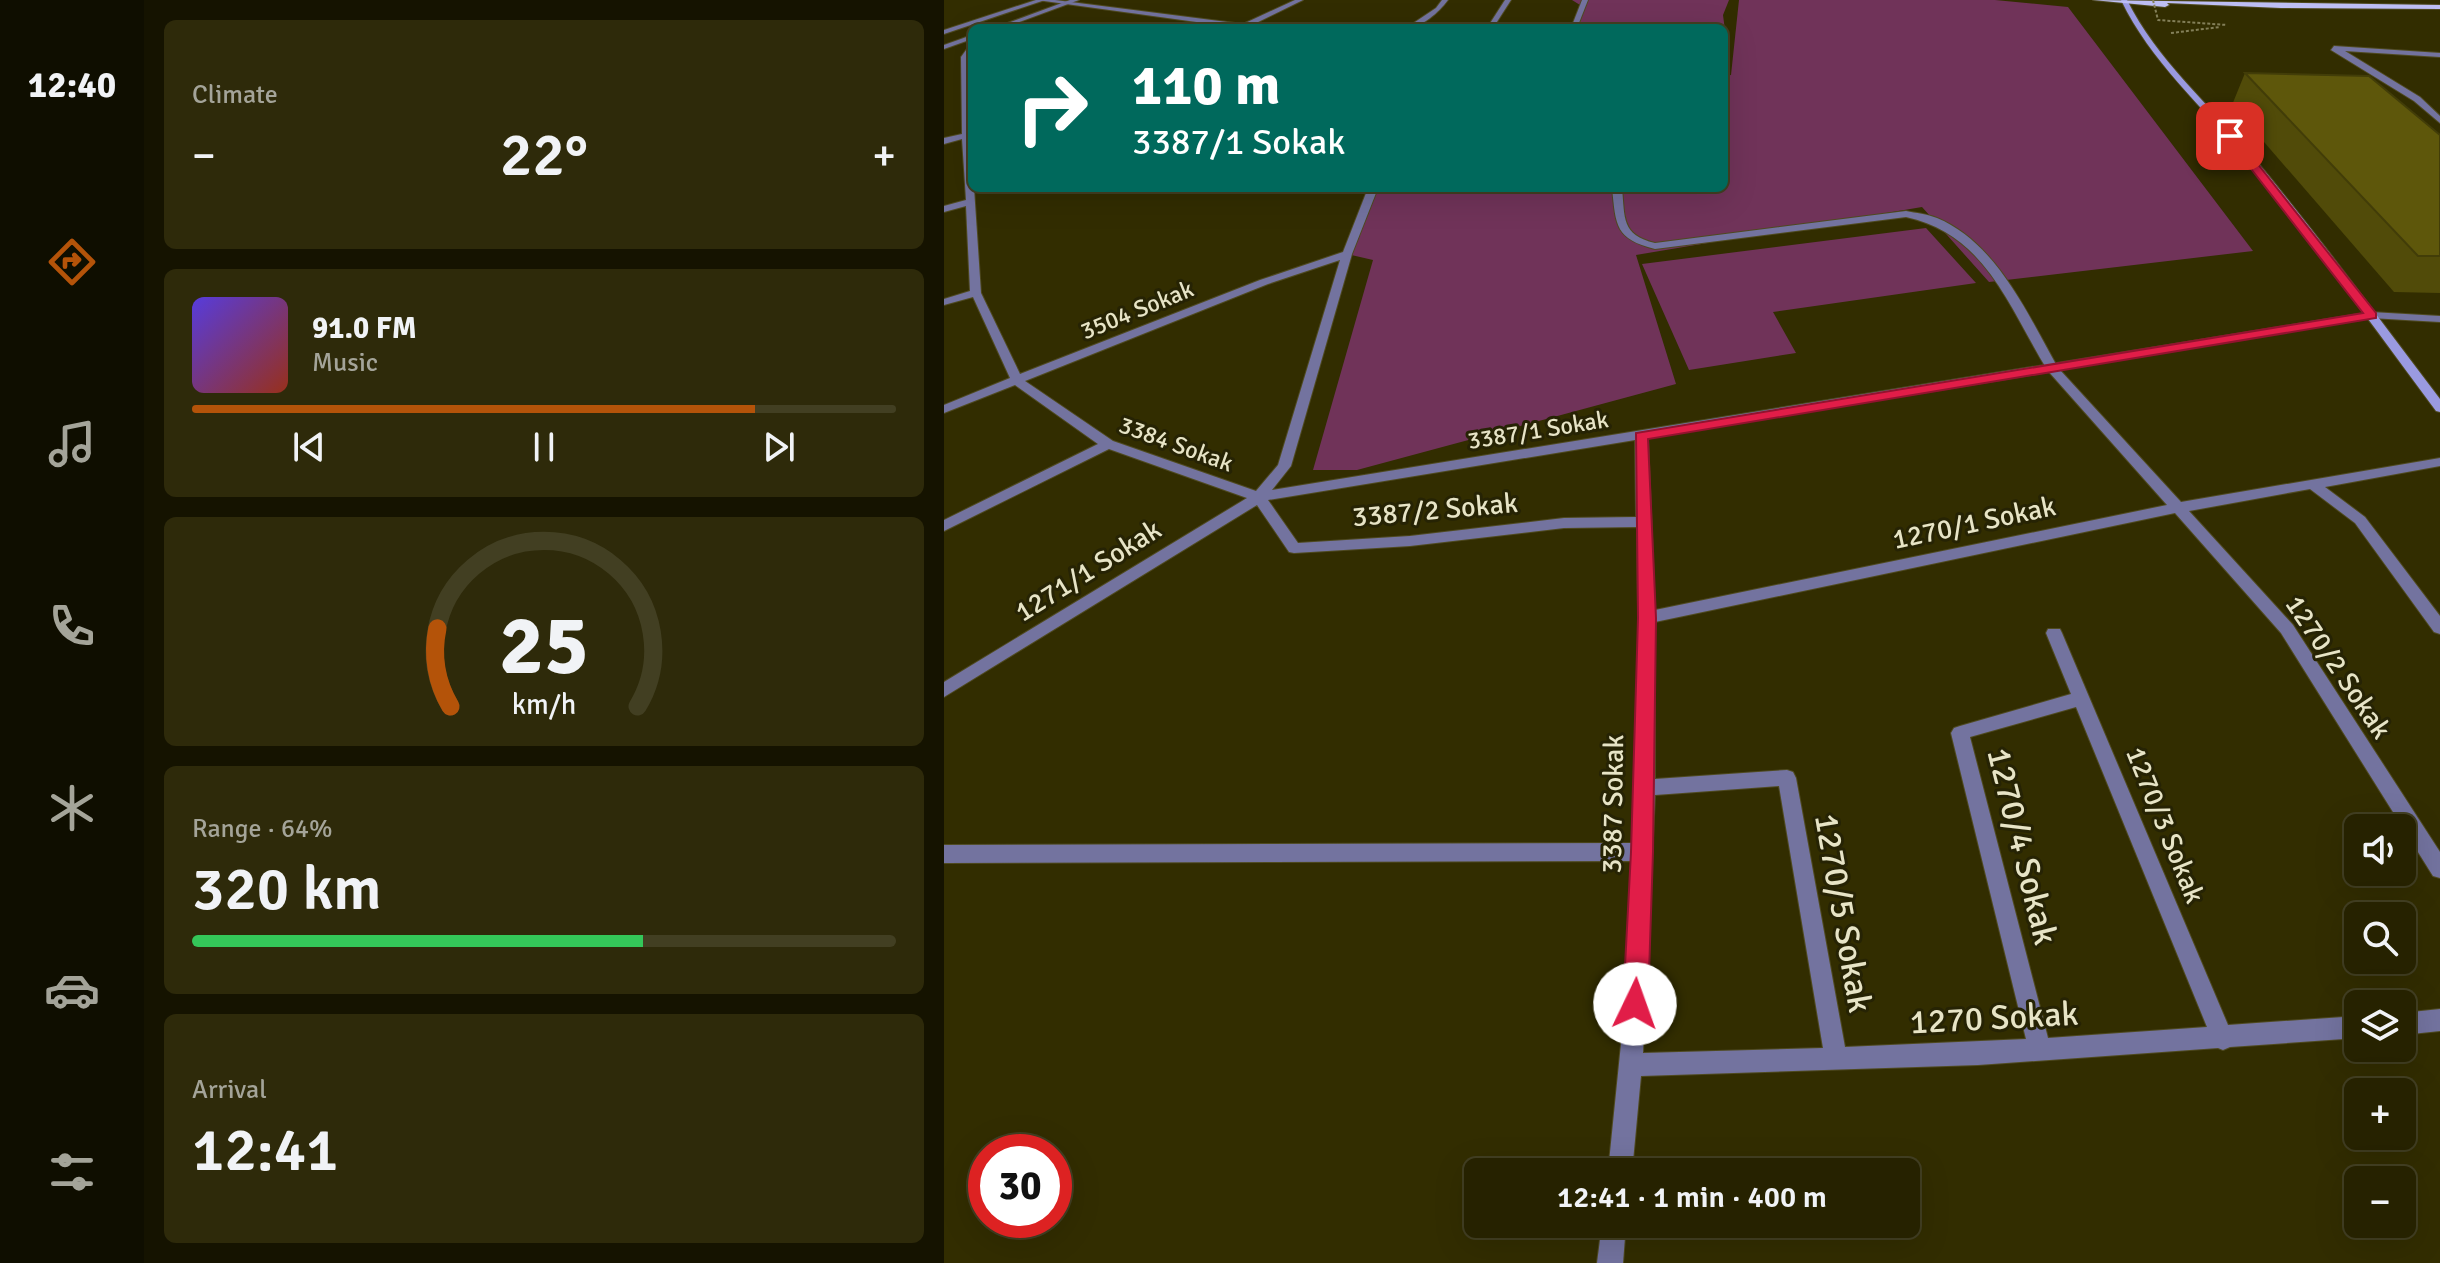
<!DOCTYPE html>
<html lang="en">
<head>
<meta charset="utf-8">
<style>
  body { margin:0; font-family:Signika,sans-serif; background:#2e2a0a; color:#f1f3f6; height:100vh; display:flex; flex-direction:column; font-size:30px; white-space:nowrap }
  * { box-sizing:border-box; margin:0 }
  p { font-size:26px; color:#a4a499 }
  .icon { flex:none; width:44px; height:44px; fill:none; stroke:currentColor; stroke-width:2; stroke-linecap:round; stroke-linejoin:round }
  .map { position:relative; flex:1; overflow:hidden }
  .details { display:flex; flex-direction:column; gap:20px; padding:20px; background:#151300; width:800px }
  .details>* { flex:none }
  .top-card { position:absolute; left:24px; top:24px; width:760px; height:168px; border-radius:12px; box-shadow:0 8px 32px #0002,0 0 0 2px #423f22; background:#00695c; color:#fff; overflow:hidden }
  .tools { position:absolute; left:1400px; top:814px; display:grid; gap:16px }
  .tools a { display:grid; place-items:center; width:72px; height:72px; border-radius:12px; background:#262200; box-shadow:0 8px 32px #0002,0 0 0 2px #423f22; font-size:40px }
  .speed { position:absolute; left:24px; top:1134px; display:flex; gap:16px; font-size:40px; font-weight:700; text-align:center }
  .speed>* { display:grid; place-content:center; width:104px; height:104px; border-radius:50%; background:#262200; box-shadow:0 8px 32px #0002,0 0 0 2px #423f22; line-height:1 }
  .speed .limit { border:12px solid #d22; background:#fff; color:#111 }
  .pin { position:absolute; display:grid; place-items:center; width:68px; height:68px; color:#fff; margin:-34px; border-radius:16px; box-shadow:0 4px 12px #0006 }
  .me { position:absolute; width:88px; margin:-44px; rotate:3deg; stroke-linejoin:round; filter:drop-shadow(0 0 6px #0008) }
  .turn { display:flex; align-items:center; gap:28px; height:168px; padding:0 32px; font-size:36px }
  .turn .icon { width:104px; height:104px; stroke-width:2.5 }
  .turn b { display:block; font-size:56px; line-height:68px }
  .big { font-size:60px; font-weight:600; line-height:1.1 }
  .details .tile { flex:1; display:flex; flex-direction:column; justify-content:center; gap:12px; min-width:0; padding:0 28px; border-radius:12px; background:#2e2a0a }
  .details .dial { align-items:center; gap:0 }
  .dial svg { height:208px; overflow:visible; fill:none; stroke:#423f22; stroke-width:7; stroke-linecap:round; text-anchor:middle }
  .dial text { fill:#f1f3f6; stroke:none }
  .song { display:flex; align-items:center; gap:24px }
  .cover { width:96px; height:96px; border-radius:12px; background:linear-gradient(135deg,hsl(250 70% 55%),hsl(10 70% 35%)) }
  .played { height:8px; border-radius:4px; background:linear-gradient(90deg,#b45309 80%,#423f22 80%) }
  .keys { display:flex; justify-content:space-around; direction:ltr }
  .heat { display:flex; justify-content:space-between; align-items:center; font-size:44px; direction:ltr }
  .charge { height:12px; border-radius:6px; background:linear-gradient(90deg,#34c759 64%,#423f22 0) }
  .trip { position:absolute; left:520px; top:1158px; width:456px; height:80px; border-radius:12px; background:#262200; box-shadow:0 8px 32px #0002,0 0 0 2px #423f22; font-weight:600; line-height:80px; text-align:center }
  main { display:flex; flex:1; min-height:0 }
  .tabs { display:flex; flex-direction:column; width:144px; justify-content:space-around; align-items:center; background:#0f0e00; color:#a4a499 }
  .tabs .icon { width:56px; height:56px }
  .tabs .selected { color:#b45309 }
  .tabs b { font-size:36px; color:#f1f3f6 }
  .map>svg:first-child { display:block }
  .green { fill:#703359 }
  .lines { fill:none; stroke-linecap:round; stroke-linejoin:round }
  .service-casing { stroke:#4f4a20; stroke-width:2 }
  .minor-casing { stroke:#4f4a20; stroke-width:2 }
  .tertiary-casing { stroke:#4f4a20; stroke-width:2 }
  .secondary-casing { stroke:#4f4a20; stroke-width:2 }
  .primary-casing { stroke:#4f4a20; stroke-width:2 }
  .path { stroke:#837f58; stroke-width:2; stroke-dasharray:3 2; stroke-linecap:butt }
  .service { fill:#73739f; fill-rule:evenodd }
  .minor { fill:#73739f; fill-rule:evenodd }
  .tertiary { fill:#73739f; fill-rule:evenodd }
  .secondary { fill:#9a9ae1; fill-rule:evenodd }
  .primary { fill:#bdbef4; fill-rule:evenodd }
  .path-bridge { stroke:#837f58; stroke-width:2; stroke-dasharray:3 2; stroke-linecap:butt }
  .wall { fill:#514b09 }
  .building { fill:#5e570b; stroke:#423d08; stroke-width:2 }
  .route { fill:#e11d48; stroke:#92132f; stroke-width:2 }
  .labels { text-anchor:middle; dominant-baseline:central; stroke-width:6; stroke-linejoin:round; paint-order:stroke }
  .far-street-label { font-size:24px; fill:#e7e4c6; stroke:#262304 }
  .street-label { font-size:28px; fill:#e7e4c6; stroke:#262304 }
  .near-street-label { font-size:34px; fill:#e7e4c6; stroke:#262304 }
</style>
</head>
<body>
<main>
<nav class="tabs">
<b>12:40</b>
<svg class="icon selected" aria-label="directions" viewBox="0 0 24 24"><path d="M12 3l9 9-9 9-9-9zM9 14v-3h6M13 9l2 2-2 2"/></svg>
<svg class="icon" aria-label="music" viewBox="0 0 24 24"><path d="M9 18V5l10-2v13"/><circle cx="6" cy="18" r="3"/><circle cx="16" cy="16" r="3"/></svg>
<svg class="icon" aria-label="phone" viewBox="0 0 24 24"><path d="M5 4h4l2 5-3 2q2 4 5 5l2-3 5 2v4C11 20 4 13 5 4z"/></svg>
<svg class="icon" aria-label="climate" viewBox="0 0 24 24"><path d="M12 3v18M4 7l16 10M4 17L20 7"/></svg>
<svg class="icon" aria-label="car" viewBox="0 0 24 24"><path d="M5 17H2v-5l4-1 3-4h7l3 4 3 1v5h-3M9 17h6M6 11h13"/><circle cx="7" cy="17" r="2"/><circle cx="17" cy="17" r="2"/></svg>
<svg class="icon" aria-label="filters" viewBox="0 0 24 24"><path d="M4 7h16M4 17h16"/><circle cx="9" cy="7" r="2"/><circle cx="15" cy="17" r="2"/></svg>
</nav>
<section class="details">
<div class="tile"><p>Climate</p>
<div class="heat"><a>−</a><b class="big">22°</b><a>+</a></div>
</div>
<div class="tile">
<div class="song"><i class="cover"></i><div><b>91.0 FM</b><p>Music</p></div></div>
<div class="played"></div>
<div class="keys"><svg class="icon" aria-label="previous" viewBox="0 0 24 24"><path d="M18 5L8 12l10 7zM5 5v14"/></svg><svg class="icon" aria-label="pause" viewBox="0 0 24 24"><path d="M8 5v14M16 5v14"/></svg><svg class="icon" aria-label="next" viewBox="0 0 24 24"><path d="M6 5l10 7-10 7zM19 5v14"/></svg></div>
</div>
<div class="tile dial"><svg viewBox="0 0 100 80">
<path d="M14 69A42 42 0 1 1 86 69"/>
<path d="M14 69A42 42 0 0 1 9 39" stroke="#b45309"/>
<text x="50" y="56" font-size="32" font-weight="700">25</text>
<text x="50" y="72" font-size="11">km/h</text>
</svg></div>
<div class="tile"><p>Range · 64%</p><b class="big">320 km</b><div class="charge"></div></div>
<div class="tile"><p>Arrival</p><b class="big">12:41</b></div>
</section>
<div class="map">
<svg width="1496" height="1263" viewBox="0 0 1496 1263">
  <rect width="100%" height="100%" fill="#322d00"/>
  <!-- green -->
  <g class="green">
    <path d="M 628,0 L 785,0 L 779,15 L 786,69 L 780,69 L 780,28 L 627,28 L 636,5 Z"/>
    <path d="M 795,0 L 1051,0 L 1124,7 L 1309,251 L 1045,282 L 978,207 L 692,255 L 732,384 L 413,470 L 369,470 L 429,260 L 403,254 L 429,188 L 780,188 L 780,76 L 787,75 Z"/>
    <path d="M 982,228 L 1032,283 L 829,312 L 852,353 L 745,370 L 698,264 Z"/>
  </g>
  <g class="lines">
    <!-- service casing -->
    <g class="service-casing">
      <path id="service" d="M 668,188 L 678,188 C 681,218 677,235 711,243 L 962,211 C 972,213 983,214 993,218 C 1053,243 1084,315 1114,368 L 1108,372 L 1104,371 C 1065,308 1042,234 962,217 L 711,249 C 671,239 672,226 668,188 Z"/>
    </g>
    <!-- minor casing -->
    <g class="minor-casing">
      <g id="minor">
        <path d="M 93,0 L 111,0 L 299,24 L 351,0 L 359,0 L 308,25 L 315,28 L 296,28 Z"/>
        <path d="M 498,0 L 504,0 C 495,12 478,28 462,28 L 492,8 Z"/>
        <path d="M 561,0 L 567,0 L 549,28 L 543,28 Z"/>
        <path d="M 638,0 L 644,0 L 633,28 L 627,28 Z"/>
        <path d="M 25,46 L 28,46 L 25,57 L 24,93 L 28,131 L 28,188 L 30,188 L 37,293 L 76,374 L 316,280 L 399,252 L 424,188 L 434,188 L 408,254 L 347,466 L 328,490 L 1427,312 L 1496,316 L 1496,322 L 1427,318 L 1116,370 L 1237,502 L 1496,458 L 1496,466 L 1381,487 L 1421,517 L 1496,616 L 1496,634 L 1490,632 L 1411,523 L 1366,489 L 1245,511 L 1349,625 L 1496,852 L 1496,878 L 1489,876 L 1337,633 L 1231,513 L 711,622 L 711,779 L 843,770 L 849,772 L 852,778 L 901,1047 L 1082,1039 L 1007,733 L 1010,728 L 1016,726 L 1127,694 L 1102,633 L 1104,629 L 1116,629 L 1118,633 L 1284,1025 L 1414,1016 L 1414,1038 L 1286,1047 L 1279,1050 L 1274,1048 L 1034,1065 L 697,1076 L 688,1172 L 664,1172 L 678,1034 L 690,861 L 0,863 L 0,845 L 691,843 L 695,688 L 693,527 L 620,528 L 466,546 L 350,553 L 345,552 L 313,505 L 0,697 L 0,682 L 303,498 L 165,449 L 0,531 L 0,520 L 154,444 L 71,385 L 0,413 L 0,405 L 66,378 L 29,297 L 0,305 L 0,299 L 26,291 L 22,206 L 0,212 L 0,206 L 22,200 L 18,139 L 0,144 L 0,138 L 18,134 L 17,57 ZM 396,260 L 334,465 L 312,491 L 169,441 L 81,381 L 324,284 ZM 1105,372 L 1223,505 L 711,610 L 704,438 ZM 691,440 L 692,517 L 620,518 L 466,536 L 354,543 L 324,500 ZM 1132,707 L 1263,1027 L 1104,1038 L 1026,737 ZM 835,786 L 879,1048 L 699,1053 L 711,795 Z"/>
        <path d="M 1390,46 L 1496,53 L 1496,57 L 1401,51 L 1476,97 L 1496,116 L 1496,123 L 1470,101 L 1387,50 Z"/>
        <path d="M 1496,1009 L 1496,1031 L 1458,1035 L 1458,1013 Z"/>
        <path d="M 658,1224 L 682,1224 L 679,1263 L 653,1263 Z"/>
      </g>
    </g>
    <!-- tertiary casing -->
    <g class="tertiary-casing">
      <g id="tertiary">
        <path d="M 92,0 L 101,0 L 0,34 L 0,30 Z"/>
        <path d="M 126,0 L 135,0 L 59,28 L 50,28 Z"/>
        <path d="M 28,35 L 28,39 L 0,49 L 0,45 Z"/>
      </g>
    </g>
    <!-- secondary casing -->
    <g class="secondary-casing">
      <path id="secondary" d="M 1177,0 L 1183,0 C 1213,60 1263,102 1305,152 C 1372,232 1433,316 1496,399 L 1496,412 L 1492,411 C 1429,326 1367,240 1300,158 C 1258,105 1207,62 1177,0 Z"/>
    </g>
    <!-- primary casing -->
    <g class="primary-casing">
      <path id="primary" d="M 1149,0 L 1496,5 L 1496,9 L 1337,8 L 1223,3 L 1225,5 L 1221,7 Z"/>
    </g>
    <!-- path -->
    <path class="path" d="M 1227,33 L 1276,27"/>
    <!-- service -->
    <use href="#service" class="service"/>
    <!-- minor -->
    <use href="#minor" class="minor"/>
    <!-- tertiary -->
    <use href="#tertiary" class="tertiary"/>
    <!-- secondary -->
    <use href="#secondary" class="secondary"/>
    <!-- primary -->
    <use href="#primary" class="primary"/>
    <!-- path-bridge -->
    <path class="path-bridge" d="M 1209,0 L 1214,20 L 1283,25"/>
  </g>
  <!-- wall -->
  <path class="wall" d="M 1301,73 L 1496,135 L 1496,293 L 1450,292 L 1288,105 Z"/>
  <!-- building -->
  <path class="building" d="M 1301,73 L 1425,76 L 1496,135 L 1496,256 L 1474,256 Z"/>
  <!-- route -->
  <path class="route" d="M 1283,134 L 1290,134 L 1432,313 L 1432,318 L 704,439 L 712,618 L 709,852 L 704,1004 L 700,1013 L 691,1016 L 682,1013 L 679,1004 L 687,852 L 694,618 L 692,433 L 1419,313 L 1283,138 Z"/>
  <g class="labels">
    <!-- far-street labels -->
    <g class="far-street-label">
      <text transform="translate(193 310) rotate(-22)">3504 Sokak</text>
      <text transform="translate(594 430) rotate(-9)">3387/1 Sokak</text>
      <text transform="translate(232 444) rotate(20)">3384 Sokak</text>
    </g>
    <!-- street labels -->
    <g class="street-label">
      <text transform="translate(491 510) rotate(-5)">3387/2 Sokak</text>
      <text transform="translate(1030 523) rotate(-12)">1270/1 Sokak</text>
      <text transform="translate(144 571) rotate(-32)">1271/1 Sokak</text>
      <text transform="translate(1394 667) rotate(56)">1270/2 Sokak</text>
      <text transform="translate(669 804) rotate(-89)">3387 Sokak</text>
      <text transform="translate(1221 825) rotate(68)">1270/3 Sokak</text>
    </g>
    <!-- near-street labels -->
    <g class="near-street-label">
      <text transform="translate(1078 846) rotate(76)">1270/4 Sokak</text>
      <text transform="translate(899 913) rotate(80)">1270/5 Sokak</text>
      <text transform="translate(1050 1018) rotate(-3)">1270 Sokak</text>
    </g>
  </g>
</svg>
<div class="tools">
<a><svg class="icon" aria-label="sound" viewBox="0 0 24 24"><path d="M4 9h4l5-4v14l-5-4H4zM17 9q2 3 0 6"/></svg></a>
<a><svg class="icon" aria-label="search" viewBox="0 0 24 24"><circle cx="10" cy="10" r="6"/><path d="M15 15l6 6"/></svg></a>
<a><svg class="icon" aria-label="layers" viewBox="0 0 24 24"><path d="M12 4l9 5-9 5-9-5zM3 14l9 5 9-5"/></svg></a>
<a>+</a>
<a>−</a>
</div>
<div class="speed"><div class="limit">30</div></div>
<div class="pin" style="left:1286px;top:136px;background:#d93025"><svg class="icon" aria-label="arrive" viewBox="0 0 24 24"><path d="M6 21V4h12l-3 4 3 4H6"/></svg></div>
<svg class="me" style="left:691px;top:1004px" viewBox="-20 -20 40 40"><circle r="19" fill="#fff"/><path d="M0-13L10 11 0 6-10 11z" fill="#e11d48"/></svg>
<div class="trip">12:41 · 1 min · 400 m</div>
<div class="top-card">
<div class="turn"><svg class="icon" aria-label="right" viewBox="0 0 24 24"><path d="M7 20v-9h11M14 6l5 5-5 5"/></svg><div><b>110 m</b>3387/1 Sokak</div></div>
</div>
</div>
</main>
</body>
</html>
